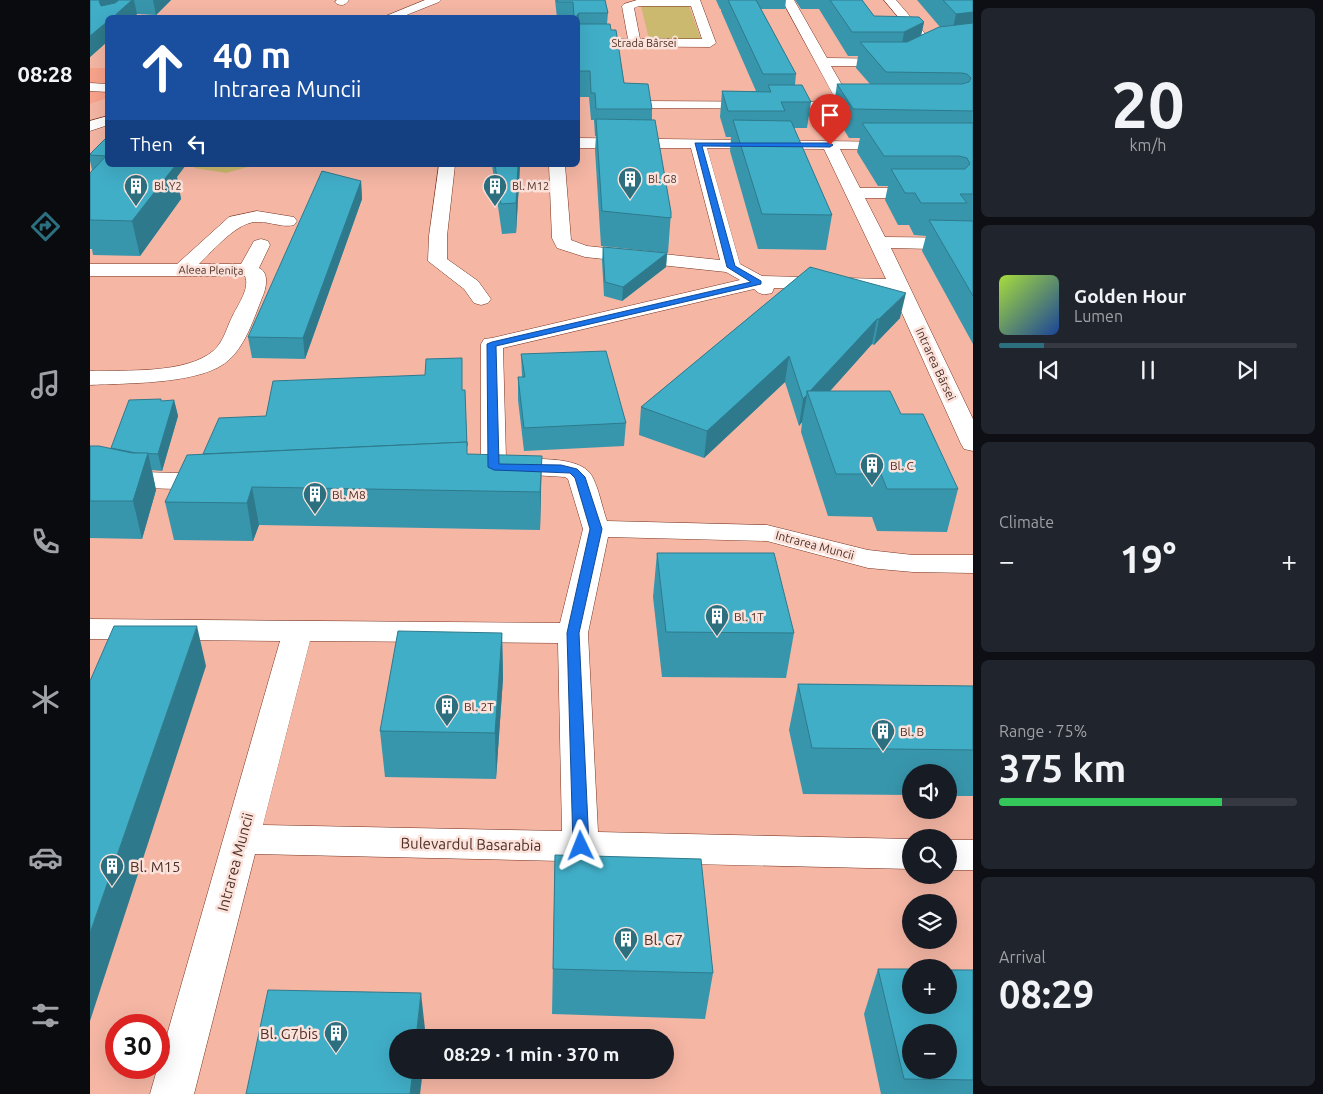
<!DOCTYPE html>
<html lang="en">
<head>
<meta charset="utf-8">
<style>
  body { margin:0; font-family:Ubuntu,sans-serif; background:#20242c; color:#f1f3f6; height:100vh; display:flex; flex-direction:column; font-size:19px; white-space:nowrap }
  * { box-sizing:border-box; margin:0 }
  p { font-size:16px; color:#9ea1a6 }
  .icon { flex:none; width:28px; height:28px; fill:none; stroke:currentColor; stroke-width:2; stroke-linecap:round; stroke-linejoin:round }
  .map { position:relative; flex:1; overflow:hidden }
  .panel { display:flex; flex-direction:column; gap:8px; padding:8px; background:#0d0f14; width:350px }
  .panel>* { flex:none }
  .hud { position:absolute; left:15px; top:15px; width:475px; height:152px; border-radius:8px; box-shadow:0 5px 20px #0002; background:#1a4fa0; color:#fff; overflow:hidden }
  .controls { position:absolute; left:812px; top:764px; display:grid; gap:10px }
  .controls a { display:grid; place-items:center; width:55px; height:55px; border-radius:50%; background:#171b24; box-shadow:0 5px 20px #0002; font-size:25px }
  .speed { position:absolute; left:15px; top:1014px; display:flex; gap:10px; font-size:25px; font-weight:700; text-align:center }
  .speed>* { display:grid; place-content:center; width:65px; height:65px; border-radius:50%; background:#171b24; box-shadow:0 5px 20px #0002; line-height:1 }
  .speed .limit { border:8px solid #d22; background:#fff; color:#111 }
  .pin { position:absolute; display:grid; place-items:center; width:42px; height:42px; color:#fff; margin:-51px -21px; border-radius:50% 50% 50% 0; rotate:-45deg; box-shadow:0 0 5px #0007 }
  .pin .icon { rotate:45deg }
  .me { position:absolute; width:55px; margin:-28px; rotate:358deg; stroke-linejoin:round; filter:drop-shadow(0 0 4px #0008) }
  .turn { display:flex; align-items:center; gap:18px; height:105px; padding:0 25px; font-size:22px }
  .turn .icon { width:65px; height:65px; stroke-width:2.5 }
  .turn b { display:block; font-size:35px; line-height:42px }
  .then { display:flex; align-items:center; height:48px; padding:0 25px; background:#0003; gap:10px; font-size:19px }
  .big { font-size:38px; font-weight:600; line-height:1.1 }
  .panel .tile { flex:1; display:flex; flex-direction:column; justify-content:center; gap:8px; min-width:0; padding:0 18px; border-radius:8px; background:#20242c }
  .panel .dial { align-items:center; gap:0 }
  .dial b { font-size:65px; line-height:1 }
  .song { display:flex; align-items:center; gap:15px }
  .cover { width:60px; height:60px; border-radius:8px; background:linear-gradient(135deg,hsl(80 70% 55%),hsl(220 70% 35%)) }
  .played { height:5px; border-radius:2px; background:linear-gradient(90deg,#2c7080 15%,#363941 15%) }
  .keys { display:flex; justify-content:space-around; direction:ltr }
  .heat { display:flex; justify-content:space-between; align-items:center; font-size:28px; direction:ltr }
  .charge { height:8px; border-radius:4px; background:linear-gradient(90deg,#34c759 75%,#363941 0) }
  .trip { position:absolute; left:299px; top:1029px; width:285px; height:50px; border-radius:25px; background:#171b24; box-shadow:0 5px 20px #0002; font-weight:600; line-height:50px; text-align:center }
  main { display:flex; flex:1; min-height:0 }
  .tabs { display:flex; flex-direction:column; width:90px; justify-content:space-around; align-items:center; background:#090b0e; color:#9ea1a6 }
  .tabs .icon { width:35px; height:35px }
  .tabs .current { color:#2c7080 }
  .tabs b { font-size:22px; color:#f1f3f6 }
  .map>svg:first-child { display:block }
  .built { fill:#f9a38b }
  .green { fill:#cab96e }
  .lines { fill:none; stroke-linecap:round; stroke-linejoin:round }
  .minor-casing { stroke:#773522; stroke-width:1 }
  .major-casing { stroke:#773522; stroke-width:1 }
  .minor { fill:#fff; fill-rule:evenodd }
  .major { fill:#fff; fill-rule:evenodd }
  .wall { fill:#3896ac }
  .shaded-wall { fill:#2e7a8c }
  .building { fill:#41aec8; stroke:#2e7a8c; fill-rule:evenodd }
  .route { fill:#1a73e8; stroke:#114b97 }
  .labels { text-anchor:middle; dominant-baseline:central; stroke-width:5; stroke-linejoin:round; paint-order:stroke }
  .far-street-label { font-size:11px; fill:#4f2f26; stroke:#fbe2db }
  .far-poi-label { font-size:11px; fill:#4f2f26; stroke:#fbe2db; text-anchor:start }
  .street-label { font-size:12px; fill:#4f2f26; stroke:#fbe2db }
  .poi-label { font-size:12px; fill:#4f2f26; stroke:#fbe2db; text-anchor:start }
  .near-street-label { font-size:15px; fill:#4f2f26; stroke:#fbe2db }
  .near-poi-label { font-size:15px; fill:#4f2f26; stroke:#fbe2db; text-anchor:start }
</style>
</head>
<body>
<main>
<nav class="tabs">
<b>08:28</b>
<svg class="icon current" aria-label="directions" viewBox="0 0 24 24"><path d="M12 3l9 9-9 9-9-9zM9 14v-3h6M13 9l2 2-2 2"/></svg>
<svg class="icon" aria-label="music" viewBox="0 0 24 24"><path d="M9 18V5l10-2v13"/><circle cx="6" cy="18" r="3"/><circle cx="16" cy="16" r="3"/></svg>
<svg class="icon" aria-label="phone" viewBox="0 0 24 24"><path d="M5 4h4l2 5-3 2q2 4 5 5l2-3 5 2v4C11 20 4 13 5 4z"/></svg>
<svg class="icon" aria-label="climate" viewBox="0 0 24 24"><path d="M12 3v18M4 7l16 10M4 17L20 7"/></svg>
<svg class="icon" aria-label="car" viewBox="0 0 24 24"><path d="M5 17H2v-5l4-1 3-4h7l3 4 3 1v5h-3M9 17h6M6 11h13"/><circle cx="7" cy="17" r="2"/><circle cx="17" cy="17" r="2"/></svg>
<svg class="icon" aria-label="filters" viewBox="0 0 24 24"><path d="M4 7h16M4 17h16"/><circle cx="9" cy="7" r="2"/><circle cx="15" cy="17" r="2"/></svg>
</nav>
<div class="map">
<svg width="883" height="1094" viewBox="0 0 883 1094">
  <rect width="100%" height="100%" fill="#f5b6a4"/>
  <!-- built -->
  <path class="built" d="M 0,68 L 18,68 L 17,98 L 0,104 Z"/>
  <!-- green -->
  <g class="green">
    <path d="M 551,6 L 599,6 L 611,39 L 559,39 Z"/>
    <path d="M 106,165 L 165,165 L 136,173 L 104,168 Z"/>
  </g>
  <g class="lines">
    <!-- minor casing -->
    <g class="minor-casing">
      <g id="minor">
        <path d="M 247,0 L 259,0 C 255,5 253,6 247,4 L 245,2 Z"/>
        <path d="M 547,0 L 610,0 L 626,43 L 620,47 L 488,46 L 488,38 L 538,39 L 532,6 L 534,4 ZM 549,6 L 601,6 L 612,39 L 550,39 L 544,8 Z"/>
        <path d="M 692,0 L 704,0 L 737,58 L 809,59 L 811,62 L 809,65 L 804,66 L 741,66 L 762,102 L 787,103 L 789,106 L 787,109 L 547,108 L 545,105 L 547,102 L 552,101 L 747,102 Z"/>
        <path d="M 794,0 L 806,0 L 843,43 L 845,46 L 843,49 L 835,49 Z"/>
        <path d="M 0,83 L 18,84 L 18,92 L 0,91 Z"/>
        <path d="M 488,138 L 812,142 L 814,145 L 812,148 L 806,150 L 750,149 L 770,188 L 833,188 L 839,189 L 842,193 L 839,197 L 833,198 L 775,198 L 795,237 L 883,238 L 883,250 L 801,248 L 883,419 L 883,451 L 874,449 L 871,444 L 802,291 L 684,288 L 682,293 C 674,295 670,295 664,289 L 413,348 L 416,459 C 438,460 490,454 502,476 C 509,489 512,507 517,521 L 677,525 L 778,550 L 823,555 L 883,555 L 883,573 L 823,572 L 778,568 L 677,541 L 518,537 L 498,633 L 508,832 L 821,839 L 821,869 L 165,854 L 104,1094 L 60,1094 L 190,641 L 0,639 L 0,619 L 470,623 L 493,529 L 478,479 L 475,477 L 409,473 L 404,475 L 395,472 L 391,467 L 391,344 L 394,339 L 402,338 L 650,280 L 636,272 L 495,257 L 467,248 L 462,238 L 459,165 L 475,165 L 481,240 L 497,246 L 630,260 L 601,148 L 488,148 ZM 617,148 L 734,149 L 796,279 L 672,276 L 650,264 ZM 220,641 L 468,643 L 472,831 L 173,825 Z"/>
        <path d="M 349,165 L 365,165 L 357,236 L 357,259 L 388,281 L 401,299 L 398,303 L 391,305 L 384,303 L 374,289 L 338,261 L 339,236 Z"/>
        <path d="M 167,211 L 204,217 L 207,221 L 204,225 C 193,228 181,222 169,222 C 148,220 124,250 109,264 L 151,264 L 164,241 L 171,239 L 178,241 L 180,245 L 169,268 C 180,273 176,289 172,298 C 164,318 156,344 140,359 C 114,385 36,383 0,385 L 0,371 C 35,370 96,374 123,351 C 134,342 137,326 143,315 C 149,303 160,288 155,276 L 0,276 L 0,264 L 87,264 L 139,217 Z"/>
        <path d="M 0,461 L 52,472 L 122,474 L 131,477 L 135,482 L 131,487 L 122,490 L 52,488 L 0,477 Z"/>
        <rect x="859" y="840" width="24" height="30"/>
      </g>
    </g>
    <!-- major casing -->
    <g class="major-casing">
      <g id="major">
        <path d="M 335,0 L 351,0 L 349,2 L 309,18 L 291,18 Z"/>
        <path d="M 18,116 L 18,125 L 0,131 L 0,121 Z"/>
      </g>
    </g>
    <!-- minor -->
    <use href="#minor" class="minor"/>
    <!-- major -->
    <use href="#major" class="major"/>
  </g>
  <!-- wall -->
  <g class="wall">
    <path d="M 0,0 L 81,0 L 66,15 L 47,14 L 43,18 L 18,18 L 18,41 L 0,57 Z"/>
    <path d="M 465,0 L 515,0 L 518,13 L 517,24 L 534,83 L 562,109 L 562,120 L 581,212 L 578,253 L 511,246 L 505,150 L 506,136 L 505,136 L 504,120 L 501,120 L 499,97 L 488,97 L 488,18 L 467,18 Z"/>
    <path d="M 626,0 L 696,0 L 695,9 L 671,9 L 706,74 L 705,85 L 721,102 L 717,128 L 704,128 L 742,215 L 736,250 L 668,249 L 640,151 L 641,137 L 636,137 L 630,117 L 632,91 L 666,91 L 631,11 L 631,9 L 630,9 Z"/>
    <path d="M 705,0 L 772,0 L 784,16 L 834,22 L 831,35 L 850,27 L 827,0 L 883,0 L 883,344 L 832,251 L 836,236 L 824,235 L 819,225 L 808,225 L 795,200 L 798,186 L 788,186 L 767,152 L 770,138 L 759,138 L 743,112 L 747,84 L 780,84 L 766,68 L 768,56 L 758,56 L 729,9 L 711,9 Z"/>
    <path d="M 18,136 L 87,177 L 91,199 L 50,256 L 3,255 L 2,249 L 0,249 L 0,173 L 2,170 L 0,161 L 0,154 Z"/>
    <path d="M 402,165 L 430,165 L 426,233 L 412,234 Z"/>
    <path d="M 271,181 L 272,199 L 215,359 L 162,358 L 158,337 Z"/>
    <path d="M 513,247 L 577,253 L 576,267 L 532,301 L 514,296 L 512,261 Z"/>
    <path d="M 720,267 L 810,318 L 784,345 L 782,344 L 740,391 L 811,414 L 868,489 L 857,532 L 787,531 L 782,517 L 738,516 L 711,432 L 712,422 L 709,426 L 695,382 L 614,458 L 549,435 L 551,407 Z"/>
    <path d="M 431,354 L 536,423 L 534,446 L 434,451 L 428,400 L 428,377 L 432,377 Z"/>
    <path d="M 372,390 L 375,390 L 377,454 L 451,492 L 450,530 L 169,525 L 163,541 L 84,540 L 75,502 L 113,454 L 176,416 Z"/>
    <path d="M 84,400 L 88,416 L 72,471 L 62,470 L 66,490 L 52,539 L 0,538 L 0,446 L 21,449 L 21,448 Z"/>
    <path d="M 567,553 L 704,633 L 696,678 L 572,677 L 563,597 Z"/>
    <path d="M 412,633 L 413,678 L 406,779 L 295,777 L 290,731 Z"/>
    <path d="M 708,684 L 883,686 L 883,796 L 859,796 L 859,772 L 821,772 L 821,795 L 713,794 L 699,730 Z"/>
    <path d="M 465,855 L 623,973 L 615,1019 L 462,1014 Z"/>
    <path d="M 788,969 L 883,970 L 883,1094 L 791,1094 L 774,1014 Z"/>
  </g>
  <!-- shaded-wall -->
  <g class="shaded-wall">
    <path d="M 10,0 L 30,0 L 12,17 L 9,1 Z"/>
    <path d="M 42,0 L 44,0 L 47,14 L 43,18 L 22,18 Z"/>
    <path d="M 63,0 L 81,0 L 66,15 Z"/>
    <path d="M 883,12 L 883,34 L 861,38 L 866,14 Z"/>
    <path d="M 489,13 L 488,36 L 488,37 L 488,18 L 487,18 L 487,15 Z"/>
    <path d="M 18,21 L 18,41 L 0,57 L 0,36 Z"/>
    <path d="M 834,22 L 829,45 L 810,56 L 814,32 Z"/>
    <path d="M 65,165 L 96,165 L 87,177 L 91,199 L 50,256 L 42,221 Z"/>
    <path d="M 428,165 L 430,165 L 426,233 L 426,203 Z"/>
    <path d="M 271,181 L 272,199 L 215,359 L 213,338 Z"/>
    <path d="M 577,253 L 576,267 L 532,301 L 533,287 Z"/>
    <path d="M 816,293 L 810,318 L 784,345 L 789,319 Z"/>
    <path d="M 787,319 L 782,344 L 724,409 L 718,393 Z"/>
    <path d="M 699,356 L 695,382 L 614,458 L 617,431 Z"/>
    <path d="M 717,395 L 712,422 L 709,426 L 713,399 Z"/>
    <path d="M 84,400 L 88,416 L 72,471 L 68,454 Z"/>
    <path d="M 58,453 L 66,490 L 52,539 L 43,501 Z"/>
    <path d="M 452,456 L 451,492 L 450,530 L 450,492 Z"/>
    <path d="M 162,487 L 169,525 L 163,541 L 157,503 Z"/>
    <path d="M 107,626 L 116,666 L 0,1021 L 0,933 Z"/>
    <path d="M 412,633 L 413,678 L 406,779 L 405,733 Z"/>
    <path d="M 331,993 L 336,1038 L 326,1038 Z"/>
    <path d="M 323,1070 L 333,1070 L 330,1094 L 320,1094 Z"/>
  </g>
  <!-- building -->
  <g class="building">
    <path d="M 0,0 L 10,0 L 9,1 L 11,6 L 25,3 L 29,0 L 42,0 L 22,18 L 18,18 L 18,21 L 0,36 Z"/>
    <path d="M 467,0 L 515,0 L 518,13 L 489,13 L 487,15 L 487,18 L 484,18 L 483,2 L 467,2 Z"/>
    <path d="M 638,0 L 666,0 L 706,74 L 673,74 Z"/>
    <path d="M 740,0 L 772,0 L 784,16 L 829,17 L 834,22 L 814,32 L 762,32 Z"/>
    <path d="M 853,0 L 883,0 L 883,12 L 866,14 Z"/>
    <path d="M 488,23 L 489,24 L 520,24 L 521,30 L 526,30 L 534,83 L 558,84 L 562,109 L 506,109 L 505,93 L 501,93 L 500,71 L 488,71 Z"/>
    <path d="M 883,23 L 883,111 L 763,109 L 747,84 L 872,84 L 879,82 L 881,78 L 877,74 L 872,73 L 796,72 L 770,42 L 817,42 L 849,27 Z"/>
    <path d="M 678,85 L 712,85 L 721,102 L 691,102 L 695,111 L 638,111 L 632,91 L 681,92 Z"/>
    <path d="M 506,119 L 565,120 L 581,212 L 581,218 L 512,211 Z"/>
    <path d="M 643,120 L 701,121 L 742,215 L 672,214 Z"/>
    <path d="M 772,123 L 883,123 L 883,194 L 870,194 L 877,203 L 831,203 L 825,193 L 815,193 L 801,169 L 875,169 L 880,164 L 877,158 L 869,156 L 794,156 Z"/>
    <path d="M 18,136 L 18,165 L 65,165 L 64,166 L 85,166 L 42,221 L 0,220 L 0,173 L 16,156 L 0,155 L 0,154 Z"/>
    <path d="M 405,165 L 428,165 L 426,203 L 411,204 Z"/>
    <path d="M 232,171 L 271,181 L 213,338 L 158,337 Z"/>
    <path d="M 839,220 L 883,221 L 883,296 Z"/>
    <path d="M 513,247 L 577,253 L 533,287 L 515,282 Z"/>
    <path d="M 720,267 L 816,293 L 789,319 L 787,319 L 720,391 L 717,391 L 717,395 L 713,399 L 699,356 L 617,431 L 551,407 Z"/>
    <path d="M 516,351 L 536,423 L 434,428 L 428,377 L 435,377 L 431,354 Z"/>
    <path d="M 372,358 L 372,390 L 375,390 L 377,446 L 377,442 L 113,454 L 129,418 L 176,416 L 183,381 L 335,375 L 336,359 Z"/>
    <path d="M 717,391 L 800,391 L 811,414 L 833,414 L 868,489 L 797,489 L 791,474 L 746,474 Z"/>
    <path d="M 71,399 L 71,401 L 84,400 L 68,454 L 46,453 L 21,448 L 39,400 Z"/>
    <path d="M 377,442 L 377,454 L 452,456 L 450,492 L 162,487 L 157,503 L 75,502 L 97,455 Z"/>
    <path d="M 0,446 L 9,446 L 42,453 L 58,453 L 43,501 L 0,501 Z"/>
    <path d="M 567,553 L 684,553 L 704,633 L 576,632 Z"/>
    <path d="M 24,626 L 107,626 L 0,933 L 0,681 Z"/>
    <path d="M 308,631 L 412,633 L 405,733 L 290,731 Z"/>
    <path d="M 708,684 L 883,686 L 883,750 L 722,748 Z"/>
    <path d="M 465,855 L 611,859 L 623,973 L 463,969 Z"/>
    <path d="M 788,969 L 821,969 L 821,1005 L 859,1005 L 859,970 L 883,970 L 883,1080 L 814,1079 ZM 821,1032 L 859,1032 L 859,1070 L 821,1070 Z"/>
    <path d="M 178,990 L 331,993 L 326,1038 L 308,1038 L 308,1070 L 323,1070 L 320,1094 L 156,1094 Z"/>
  </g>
  <!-- route -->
  <path class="route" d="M 605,143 L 740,143 L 743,145 L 740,147 L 612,146 L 645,266 L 671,281 L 671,284 L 406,346 L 409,464 L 471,465 L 487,469 L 495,477 L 512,529 L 489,633 L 499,846 L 496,850 L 491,852 L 486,850 L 483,846 L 477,633 L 500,529 L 485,478 L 480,473 L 404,470 L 398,467 L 397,344 L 402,342 L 661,282 L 637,267 Z"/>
  <!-- icons -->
  <defs>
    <g id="building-pin" transform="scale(1.25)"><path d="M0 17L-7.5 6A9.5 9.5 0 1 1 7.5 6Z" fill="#2c7080" stroke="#fbe2db"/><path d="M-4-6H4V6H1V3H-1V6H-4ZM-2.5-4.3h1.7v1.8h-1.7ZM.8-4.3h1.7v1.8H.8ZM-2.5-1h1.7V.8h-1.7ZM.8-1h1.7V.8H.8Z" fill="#fff"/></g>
  </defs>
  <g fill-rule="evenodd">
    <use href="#building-pin" x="540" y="179"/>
    <use href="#building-pin" x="46" y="186"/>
    <use href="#building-pin" x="405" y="186"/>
    <use href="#building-pin" x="782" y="465"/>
    <use href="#building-pin" x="225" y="494"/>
    <use href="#building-pin" x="627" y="616"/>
    <use href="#building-pin" x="357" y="706"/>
    <use href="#building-pin" x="793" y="731"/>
    <use href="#building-pin" x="22" y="866"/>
    <use href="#building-pin" x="536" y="939"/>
    <use href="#building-pin" x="246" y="1033"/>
  </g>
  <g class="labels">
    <!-- far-street labels -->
    <g class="far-street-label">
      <text x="554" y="43">Strada Bârsei</text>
      <text transform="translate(121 270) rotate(1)">Aleea Plenița</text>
    </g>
    <!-- far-poi labels -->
    <g class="far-poi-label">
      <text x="558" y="179">Bl. G8</text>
      <text x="64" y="186">Bl. Y2</text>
      <text x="422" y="186">Bl. M12</text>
    </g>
    <!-- street labels -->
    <g class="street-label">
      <text transform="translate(846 364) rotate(65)">Intrarea Bârsei</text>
      <text transform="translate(725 545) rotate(15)">Intrarea Muncii</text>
    </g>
    <!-- poi labels -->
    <g class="poi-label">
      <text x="800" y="465">Bl. C</text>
      <text x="242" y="494">Bl. M8</text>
      <text x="644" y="616">Bl. 1T</text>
      <text x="374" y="706">Bl. 2T</text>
      <text x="810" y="731">Bl. B</text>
    </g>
    <!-- near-street labels -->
    <g class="near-street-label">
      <text transform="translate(381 844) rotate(1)">Bulevardul Basarabia</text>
      <text transform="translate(145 862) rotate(-75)">Intrarea Muncii</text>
    </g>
    <!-- near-poi labels -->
    <g class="near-poi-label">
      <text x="40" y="866">Bl. M15</text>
      <text x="554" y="939">Bl. G7</text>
      <text x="228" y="1033" text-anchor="end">Bl. G7bis</text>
    </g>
  </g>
</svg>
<div class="controls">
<a><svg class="icon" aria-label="sound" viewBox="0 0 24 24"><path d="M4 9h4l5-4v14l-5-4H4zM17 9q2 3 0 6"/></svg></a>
<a><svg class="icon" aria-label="search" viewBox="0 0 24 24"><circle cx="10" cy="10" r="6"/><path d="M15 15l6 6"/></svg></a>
<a><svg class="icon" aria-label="layers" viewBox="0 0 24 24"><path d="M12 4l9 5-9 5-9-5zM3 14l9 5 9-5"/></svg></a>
<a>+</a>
<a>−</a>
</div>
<div class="speed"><div class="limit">30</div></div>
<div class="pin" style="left:740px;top:145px;background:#d93025"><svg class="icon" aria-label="arrive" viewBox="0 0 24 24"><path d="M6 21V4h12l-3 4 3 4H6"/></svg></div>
<svg class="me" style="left:491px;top:846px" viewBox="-20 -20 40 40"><path d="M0-17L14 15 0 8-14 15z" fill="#1a73e8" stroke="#fff" stroke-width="4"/></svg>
<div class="trip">08:29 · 1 min · 370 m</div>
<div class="hud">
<div class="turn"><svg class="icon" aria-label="ahead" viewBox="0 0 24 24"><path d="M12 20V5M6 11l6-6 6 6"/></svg><div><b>40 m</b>Intrarea Muncii</div></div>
<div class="then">Then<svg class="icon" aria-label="left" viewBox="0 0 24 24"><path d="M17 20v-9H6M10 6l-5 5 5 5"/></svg></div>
</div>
</div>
<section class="panel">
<div class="tile dial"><b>20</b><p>km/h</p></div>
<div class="tile">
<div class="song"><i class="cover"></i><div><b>Golden Hour</b><p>Lumen</p></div></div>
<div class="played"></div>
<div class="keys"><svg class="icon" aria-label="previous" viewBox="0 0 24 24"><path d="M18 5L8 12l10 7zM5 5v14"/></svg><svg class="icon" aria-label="pause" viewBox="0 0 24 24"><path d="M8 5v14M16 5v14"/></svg><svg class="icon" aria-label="next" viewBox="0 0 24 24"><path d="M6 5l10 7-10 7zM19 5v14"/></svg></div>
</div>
<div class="tile"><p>Climate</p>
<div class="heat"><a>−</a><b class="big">19°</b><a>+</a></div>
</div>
<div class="tile"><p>Range · 75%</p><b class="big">375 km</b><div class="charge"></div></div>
<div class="tile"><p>Arrival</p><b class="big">08:29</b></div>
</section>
</main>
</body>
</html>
